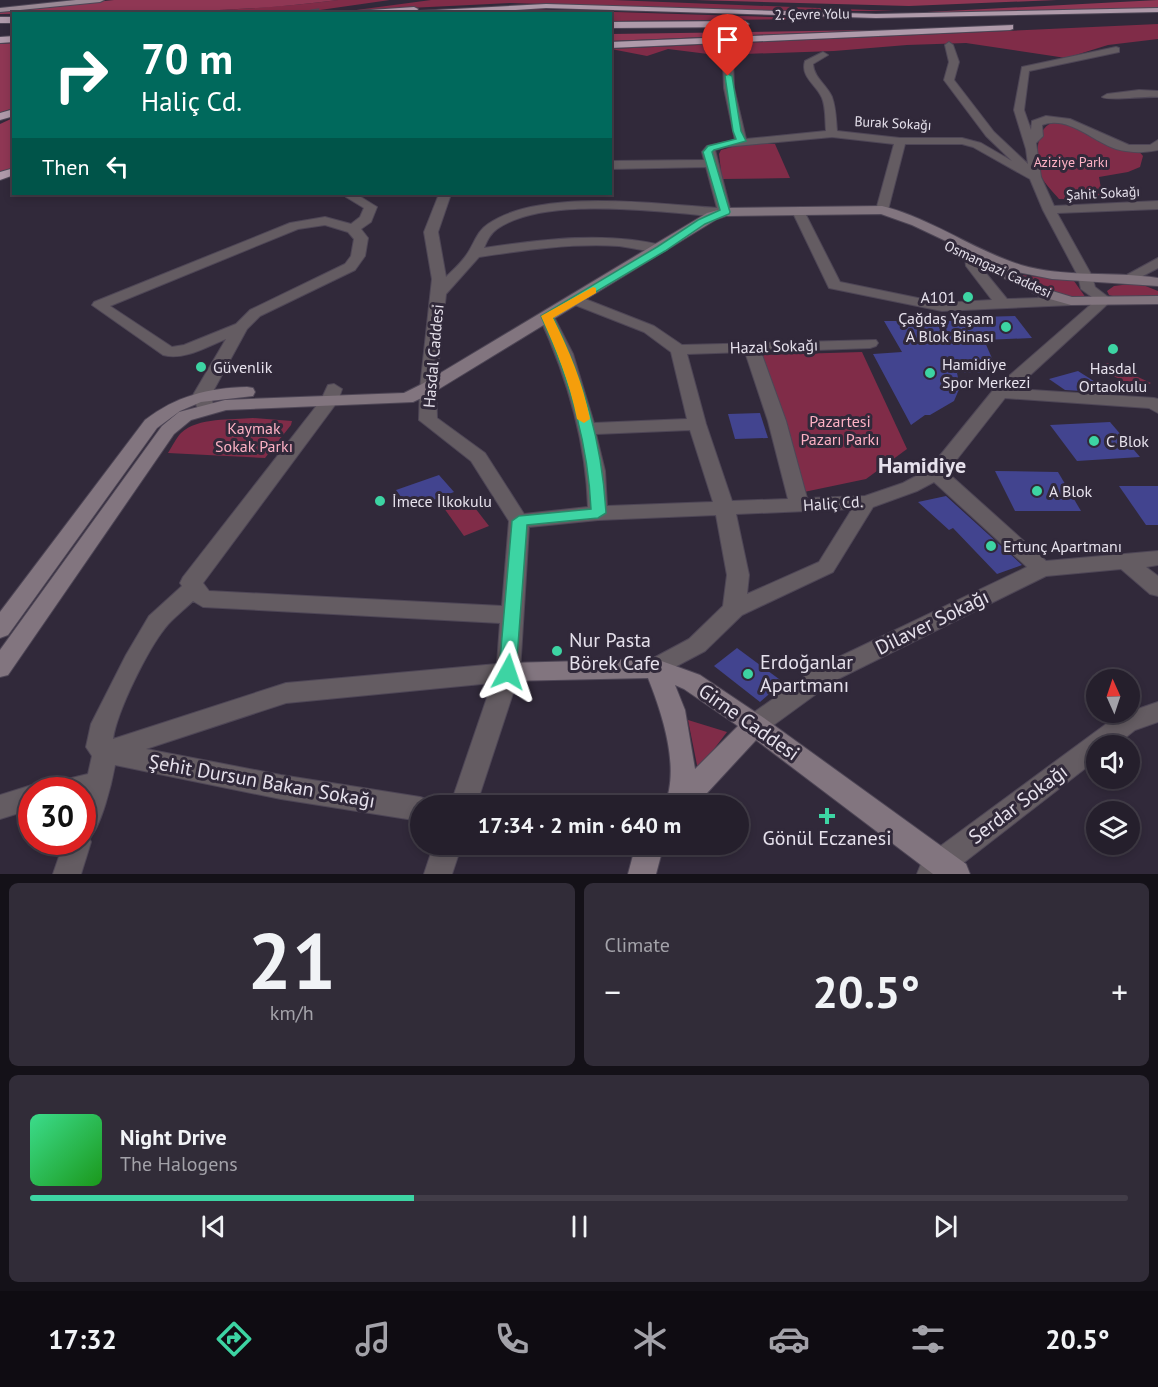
<!DOCTYPE html>
<html lang="en">
<head>
<meta charset="utf-8">
<style>
  body { margin:0; font-family:"PT Sans",sans-serif; background:#312c38; color:#f1f3f6; height:100vh; display:flex; flex-direction:column; font-size:22px; white-space:nowrap }
  * { box-sizing:border-box; margin:0 }
  p { font-size:20px; color:#a3a2a9 }
  .icon { flex:none; width:33px; height:33px; fill:none; stroke:currentColor; stroke-width:2; stroke-linecap:round; stroke-linejoin:round }
  .map { position:relative; height:874px; overflow:hidden }
  .drawer { display:flex; flex-direction:column; gap:9px; padding:9px; background:#141118; flex:1 }
  .drawer>* { flex:none }
  .top-card { position:absolute; left:12px; top:12px; width:600px; height:183px; border-radius:0px; box-shadow:0 3px 9px #0003,0 0 0 2px #423d48; background:#00695c; color:#fff; overflow:hidden }
  .needle { width:39px; rotate:357deg }
  .fabs { position:absolute; left:1086px; top:669px; display:grid; gap:12px }
  .fabs a { display:grid; place-items:center; width:54px; height:54px; border-radius:50%; background:#251f2c; box-shadow:0 3px 9px #0003,0 0 0 2px #423d48; font-size:30px }
  .speed { position:absolute; left:18px; top:777px; display:flex; gap:12px; font-size:30px; font-weight:700; text-align:center }
  .speed>* { display:grid; place-content:center; width:78px; height:78px; border-radius:50%; background:#251f2c; box-shadow:0 3px 9px #0003,0 0 0 2px #423d48; line-height:1 }
  .speed .limit { border:9px solid #d22; background:#fff; color:#111 }
  .pin { position:absolute; display:grid; place-items:center; width:51px; height:51px; color:#fff; margin:-62px -26px; border-radius:50% 50% 50% 0; rotate:-45deg; box-shadow:0 0 6px #0007 }
  .pin .icon { rotate:45deg }
  .me { position:absolute; width:66px; margin:-33px; rotate:5deg; stroke-linejoin:round; filter:drop-shadow(0 0 4px #0008) }
  .turn { display:flex; align-items:center; gap:21px; height:126px; padding:0 30px; font-size:27px }
  .turn .icon { width:78px; height:78px; stroke-width:2.5 }
  .turn b { display:block; font-size:42px; line-height:51px }
  .then { display:flex; align-items:center; height:57px; padding:0 30px; background:#0003; gap:12px; font-size:22px }
  .big { font-size:45px; font-weight:700; line-height:1.1 }
  .drawer .tile { flex:1; display:flex; flex-direction:column; justify-content:center; gap:9px; min-width:0; padding:0 21px; border-radius:9px; background:#312c38 }
  .drawer .dial { align-items:center; gap:0 }
  .dial b { font-size:78px; line-height:1 }
  .song { display:flex; align-items:center; gap:18px }
  .cover { width:72px; height:72px; border-radius:9px; background:linear-gradient(135deg,hsl(150 70% 55%),hsl(120 70% 35%)) }
  .played { height:6px; border-radius:3px; background:linear-gradient(90deg,#3dd4a3 35%,#423d48 35%) }
  .keys { display:flex; justify-content:space-around; direction:ltr }
  .heat { display:flex; justify-content:space-between; align-items:center; font-size:33px; direction:ltr }
  .drawer .tiles { flex:1; display:grid; gap:9px; grid-template-columns:1fr 1fr }
  .tile:last-child { grid-column:span 2 }
  .trip { position:absolute; left:410px; top:795px; width:339px; height:60px; border-radius:30px; background:#251f2c; box-shadow:0 3px 9px #0003,0 0 0 2px #423d48; font-weight:700; line-height:60px; text-align:center }
  .tabs { display:flex; height:96px; justify-content:space-around; align-items:center; background:#0f0c12; color:#a3a2a9 }
  .tabs .icon { width:42px; height:42px }
  .tabs .selected { color:#3dd4a3 }
  .tabs b { font-size:27px; color:#f1f3f6 }
  .map>svg:first-child { display:block }
  .green { fill:#802c48 }
  .forest { fill:#8f3754 }
  .building { fill:#42448f }
  .lines { fill:none; stroke-linecap:round; stroke-linejoin:round }
  .highway-tunnel { stroke:#4c4555; stroke-width:9; stroke-dasharray:9 4.5; stroke-linecap:butt }
  .street-casing { stroke:#4e4656; stroke-width:2 }
  .secondary-casing { stroke:#4e4656; stroke-width:2 }
  .primary-casing { stroke:#4e4656; stroke-width:2 }
  .highway-casing { stroke:#4e4656; stroke-width:2 }
  .street { fill:#645c62; fill-rule:evenodd }
  .secondary { fill:#82757f; fill-rule:evenodd }
  .primary { fill:#9a8995; fill-rule:evenodd }
  .highway { fill:#af9aaa; fill-rule:evenodd }
  .route { fill:#3dd4a3; stroke:#288a6a; stroke-width:1.5 }
  .slow { fill:#f59e0b }
  .poi-dot { fill:#3dd4a3; stroke:#31293a; stroke-width:2 }
  .labels { text-anchor:middle; dominant-baseline:central; stroke-width:6; stroke-linejoin:round; paint-order:stroke }
  .far-street-label { font-size:14px; fill:#e6e1ec; stroke:#31293a }
  .far-park-label { font-size:14px; fill:#fdb1c4; stroke:#31293a }
  .poi-label { font-size:16px; fill:#e6e1ec; stroke:#31293a; text-anchor:start }
  .street-label { font-size:16px; fill:#e6e1ec; stroke:#31293a }
  .park-label { font-size:16px; fill:#fdb1c4; stroke:#31293a }
  .near-street-label { font-size:20px; fill:#e6e1ec; stroke:#31293a }
  .near-poi-label { font-size:20px; fill:#e6e1ec; stroke:#31293a; text-anchor:start }
  .district-label { font-size:22px; font-weight:bold; fill:#e6e1ec; stroke:#31293a }
</style>
</head>
<body>
<div class="map">
<svg width="1158" height="874" viewBox="0 0 1158 874">
  <rect width="100%" height="100%" fill="#31293a"/>
  <!-- green -->
  <g class="green">
    <path d="M 338,0 L 390,0 L 306,12 L 15,14 C 123,12 231,14 338,0 Z"/>
    <path d="M 431,0 L 613,0 L 895,11 L 760,11 L 510,3 L 349,11 Z"/>
    <path d="M 521,9 L 830,19 L 611,21 L 610,14 L 433,14 Z"/>
    <path d="M 1158,24 L 1158,39 L 1108,45 L 1066,58 L 966,43 L 907,45 L 834,51 L 716,55 L 668,49 L 647,56 L 611,49 Z"/>
    <path d="M 1056,122 L 1068,124 L 1137,149 L 1143,156 L 1140,167 L 1128,172 L 1099,177 L 1103,200 L 1059,199 C 1054,193 1045,184 1041,176 C 1035,159 1035,124 1056,122 Z"/>
    <path d="M 743,144 L 775,144 L 790,178 L 722,179 L 719,154 L 721,150 Z"/>
    <path d="M 1021,275 L 1074,281 L 1086,298 L 1059,295 Z"/>
    <path d="M 1138,283 L 1158,291 L 1158,295 L 1116,297 L 1109,295 L 1107,291 L 1114,286 Z"/>
    <path d="M 862,352 L 907,449 L 866,479 L 804,492 L 761,355 Z"/>
    <path d="M 1107,363 L 1151,383 L 1140,389 L 1097,368 Z"/>
    <path d="M 253,418 L 292,421 L 291,425 L 265,458 L 168,453 C 172,447 176,438 181,433 C 198,417 232,420 253,418 Z"/>
    <path d="M 465,495 L 489,526 L 464,536 L 441,504 Z"/>
    <path d="M 688,720 L 727,732 L 698,770 Z"/>
  </g>
  <!-- forest -->
  <g class="forest">
    <path d="M 114,0 L 338,0 C 226,15 113,12 0,14 L 0,12 Z"/>
    <path d="M 695,0 L 1057,0 L 909,6 Z"/>
    <path d="M 1158,0 L 1158,8 L 908,13 Z"/>
    <path d="M 873,30 L 874,30 L 610,41 L 611,34 Z"/>
    <path d="M 14,43 L 13,108 L 0,113 L 0,44 Z"/>
    <path d="M 13,118 L 13,168 L 0,174 L 0,124 Z"/>
  </g>
  <!-- building -->
  <g class="building">
    <path d="M 1015,316 L 1032,338 L 984,340 L 998,372 L 957,373 L 960,387 L 954,401 L 930,415 L 925,415 L 911,425 L 873,354 L 902,352 L 884,321 L 982,321 L 979,317 Z"/>
    <path d="M 1078,371 L 1100,385 L 1081,391 L 1065,390 L 1049,379 Z"/>
    <path d="M 760,413 L 768,438 L 735,439 L 728,414 Z"/>
    <path d="M 1110,422 L 1140,457 L 1077,461 L 1050,425 Z"/>
    <path d="M 995,471 L 1058,472 L 1081,511 L 1015,511 Z"/>
    <path d="M 439,475 L 454,492 L 410,509 L 396,490 Z"/>
    <path d="M 1119,486 L 1158,486 L 1158,525 L 1146,525 Z"/>
    <path d="M 946,496 L 1022,565 L 997,574 L 953,528 L 949,530 L 918,502 Z"/>
    <path d="M 737,648 L 783,682 L 760,702 L 714,666 Z"/>
  </g>
  <g class="lines">
    <!-- highway-tunnel -->
    <path class="highway-tunnel" d="M 311,14 L 324,12"/>
    <!-- street casing -->
    <g class="street-casing">
      <g id="street">
        <path d="M 949,42 L 953,45 L 959,62 L 954,80 L 994,132 L 1028,164 L 1026,149 L 1014,110 L 1022,67 L 1116,47 L 1119,48 L 1119,52 L 1029,71 L 1024,110 L 1031,130 L 1032,121 L 1046,116 L 1070,119 L 1129,145 L 1150,145 L 1158,140 L 1158,150 C 1144,153 1130,153 1116,149 C 1092,141 1068,115 1042,125 L 1043,136 L 1036,143 L 1041,177 L 1054,206 L 1158,201 L 1158,209 L 1057,213 L 1092,276 L 1095,287 L 1112,300 L 1015,389 L 1154,398 L 1158,399 L 1158,413 L 1149,408 L 1005,398 L 947,472 L 1046,561 L 1158,551 L 1158,565 L 1146,567 L 1158,576 L 1158,596 L 1150,594 L 1121,569 L 1046,576 L 834,681 L 764,732 L 755,735 L 746,732 L 743,725 L 746,718 L 818,667 L 1027,567 L 934,482 L 917,491 L 873,507 L 833,572 L 742,615 L 705,651 L 656,677 L 648,675 L 644,668 L 648,661 L 689,639 L 723,606 L 727,575 L 716,515 L 598,520 L 529,527 L 520,672 L 476,806 L 450,806 L 492,683 L 286,703 L 146,749 L 281,775 L 420,797 L 429,800 L 432,806 L 420,806 L 420,821 L 281,799 L 115,765 C 112,782 101,828 89,838 L 91,842 L 81,874 L 53,874 L 64,842 L 82,842 L 82,790 L 51,790 L 55,782 L 88,774 L 92,756 L 86,747 L 91,724 L 126,655 L 149,616 L 182,586 L 180,583 L 183,577 L 321,400 L 328,385 L 334,384 L 342,389 L 338,401 L 203,583 L 209,591 L 502,606 L 509,521 L 471,461 L 419,420 L 420,388 L 432,279 L 424,232 L 439,194 L 451,194 L 438,232 L 446,277 C 453,270 462,262 467,254 C 474,244 477,231 488,224 C 540,188 656,204 717,208 L 706,167 L 610,169 L 610,161 L 704,160 L 702,152 L 707,146 L 735,140 L 724,88 L 723,61 L 728,58 L 733,61 L 734,88 L 746,139 L 826,131 C 825,120 826,108 822,98 C 817,85 800,77 805,61 L 823,52 L 828,55 L 813,64 C 814,78 827,85 832,97 C 836,108 836,120 837,131 L 900,138 L 962,138 L 981,143 L 1012,161 L 986,136 L 944,80 L 949,62 L 945,45 ZM 832,137 L 894,144 L 876,210 L 882,214 L 888,210 L 905,144 L 962,144 L 973,147 L 1030,179 L 1043,210 L 1078,276 L 1081,289 L 1096,300 L 994,389 L 929,469 L 903,483 L 865,496 L 807,498 L 786,421 L 761,352 L 870,348 L 876,346 L 878,343 L 876,340 L 682,345 L 654,326 L 580,297 L 570,297 L 568,300 L 570,303 L 644,332 L 671,352 L 687,419 L 594,423 L 573,354 L 552,313 L 542,313 L 539,316 C 567,377 586,441 588,507 L 524,514 L 485,453 L 437,418 L 436,388 L 446,294 L 479,257 C 525,250 572,243 619,246 C 630,247 661,256 668,249 L 666,246 C 606,231 544,239 484,248 C 487,241 490,234 497,229 C 538,200 630,209 679,213 C 694,214 714,218 730,215 L 731,212 L 715,150 L 725,147 ZM 745,352 L 768,421 L 788,499 L 732,501 L 706,424 L 687,354 ZM 690,430 L 713,502 L 607,506 L 605,471 L 596,434 ZM 852,509 L 819,562 L 747,594 L 749,575 L 736,514 ZM 193,601 L 203,607 L 500,623 L 497,664 L 286,683 L 113,739 C 117,711 148,649 165,628 C 173,618 184,610 193,601 Z"/>
        <path d="M 1139,90 L 1158,91 L 1158,97 C 1146,96 1108,101 1102,97 L 1107,94 Z"/>
        <path d="M 348,194 L 356,194 L 377,207 L 371,222 L 361,229 L 368,238 L 365,256 L 355,270 L 260,316 L 247,329 L 211,395 L 214,409 L 211,413 L 199,413 L 193,395 L 226,339 C 208,346 184,361 163,355 L 92,305 L 94,302 L 290,223 L 325,217 L 351,224 L 360,217 L 364,208 L 346,197 ZM 325,225 L 348,232 L 354,239 L 351,256 L 345,264 L 250,310 L 236,324 L 184,345 L 172,347 L 110,306 L 298,229 Z"/>
        <path d="M 798,207 L 804,211 L 840,282 L 942,303 L 992,300 L 966,266 L 965,257 L 972,253 L 977,254 L 980,266 L 1007,299 L 1071,297 L 1078,301 L 1071,305 L 942,311 L 829,288 L 792,211 Z"/>
        <path d="M 1158,258 L 1158,268 L 1135,280 L 1125,280 L 1123,277 Z"/>
        <path d="M 1158,702 L 1158,722 L 1135,730 L 1115,746 L 1096,746 L 1096,760 L 949,874 L 917,874 L 921,864 L 931,853 L 1117,716 Z"/>
        <path d="M 32,785 L 42,790 L 32,790 L 32,809 L 0,819 L 0,795 Z"/>
        <path d="M 434,844 L 462,844 L 452,874 L 424,874 Z"/>
      </g>
    </g>
    <!-- secondary casing -->
    <g class="secondary-casing">
      <g id="secondary">
        <path d="M 882,206 C 931,218 973,250 1021,265 C 1065,278 1113,271 1158,278 L 1158,286 L 1052,279 L 1012,271 L 1049,290 L 1072,297 L 1158,296 L 1158,304 L 1071,305 L 1039,296 L 998,275 L 996,272 L 1003,268 L 912,225 L 881,214 L 726,216 L 717,219 L 434,392 L 413,402 L 226,410 L 191,420 L 174,434 L 8,675 L 0,677 L 0,650 L 162,426 L 179,412 L 225,400 L 404,393 L 422,384 L 707,213 L 725,208 Z"/>
        <path d="M 247,387 L 253,388 L 255,392 L 253,396 L 201,402 L 180,411 L 157,428 L 8,635 L 0,638 L 0,612 L 145,420 C 176,396 208,388 247,387 Z"/>
        <path d="M 656,659 L 700,675 L 764,718 L 966,864 L 970,874 L 933,874 L 756,740 L 695,806 L 664,806 C 681,769 662,713 648,678 L 508,681 L 500,679 L 496,672 L 500,665 L 508,663 ZM 675,685 L 684,689 L 738,726 L 695,769 L 685,710 Z"/>
        <path d="M 636,844 L 664,844 L 656,874 L 628,874 Z"/>
      </g>
    </g>
    <!-- primary casing -->
    <g class="primary-casing">
      <path id="primary" d="M 76,0 L 104,0 L 100,2 L 0,12 L 0,8 Z"/>
    </g>
    <!-- highway casing -->
    <g class="highway-casing">
      <g id="highway">
        <path d="M 546,4 L 876,14 L 1158,8 L 1158,12 L 876,18 L 546,8 L 456,14 L 313,14 L 414,7 L 418,9 L 417,11 Z"/>
        <rect x="0" y="17" width="14" height="6"/>
        <path d="M 610,22 L 745,21 L 749,24 L 745,27 L 610,28 Z"/>
        <path d="M 1013,25 L 1013,29 L 1010,30 L 610,48 L 610,42 Z"/>
        <path d="M 14,36 L 14,42 L 0,43 L 0,37 Z"/>
        <path d="M 14,109 L 14,116 L 0,120 L 0,113 Z"/>
        <path d="M 14,168 L 14,175 L 0,180 L 0,172 Z"/>
      </g>
    </g>
    <!-- street -->
    <use href="#street" class="street"/>
    <!-- secondary -->
    <use href="#secondary" class="secondary"/>
    <!-- primary -->
    <use href="#primary" class="primary"/>
    <!-- highway -->
    <use href="#highway" class="highway"/>
  </g>
  <!-- route -->
  <path class="route" d="M 728,74 L 732,76 L 741,131 L 746,141 L 714,150 L 712,152 L 730,212 L 729,214 L 705,224 L 665,251 L 553,317 C 584,381 602,442 606,513 L 598,518 L 527,525 L 516,672 L 514,677 L 508,680 L 501,677 L 499,672 L 512,521 L 519,516 L 591,509 C 588,441 569,378 541,316 L 657,247 L 698,220 L 720,210 L 703,152 L 708,146 L 736,139 L 733,131 L 725,76 Z"/>
  <!-- slow -->
  <path class="slow" d="M 593,287 L 596,288 L 596,293 L 553,318 C 569,350 583,383 590,419 L 584,423 L 577,419 C 570,383 556,349 541,316 Z"/>
  <!-- markers -->
  <g class="poi-dot">
    <circle cx="968" cy="297" r="6"/>
    <circle cx="1006" cy="327" r="6"/>
    <circle cx="1113" cy="349" r="6"/>
    <circle cx="201" cy="367" r="6"/>
    <circle cx="930" cy="373" r="6"/>
    <circle cx="1094" cy="441" r="6"/>
    <circle cx="1037" cy="491" r="6"/>
    <circle cx="380" cy="501" r="6"/>
    <circle cx="991" cy="546" r="6"/>
    <circle cx="557" cy="651" r="6"/>
    <circle cx="748" cy="674" r="6"/>
    <path d="M824 807h6v6h6v6h-6v6h-6v-6h-6v-6h6z"/>
  </g>
  <g class="labels">
    <!-- far-street labels -->
    <g class="far-street-label">
      <text transform="translate(812 14) rotate(-1)">2. Çevre Yolu</text>
      <text transform="translate(893 123) rotate(3)">Burak Sokağı</text>
      <text transform="translate(1103 193) rotate(-3)">Şahit Sokağı</text>
      <text transform="translate(998 269) rotate(25)">Osmangazi Caddesi</text>
    </g>
    <!-- far-park labels -->
    <g class="far-park-label">
      <text x="1071" y="162">Aziziye Parkı</text>
    </g>
    <!-- poi labels -->
    <g class="poi-label">
      <text x="956" y="297" text-anchor="end">A101</text>
      <text x="994" y="318" text-anchor="end">Çağdaş Yaşam<tspan x="994" dy="18">A Blok Binası</tspan></text>
      <text x="942" y="364">Hamidiye<tspan x="942" dy="18">Spor Merkezi</tspan></text>
      <text x="213" y="367">Güvenlik</text>
      <text x="1113" y="368" text-anchor="middle">Hasdal<tspan x="1113" dy="18">Ortaokulu</tspan></text>
      <text x="1106" y="441">C Blok</text>
      <text x="1049" y="491">A Blok</text>
      <text x="392" y="501">İmece İlkokulu</text>
      <text x="1003" y="546">Ertunç Apartmanı</text>
    </g>
    <!-- street labels -->
    <g class="street-label">
      <text transform="translate(774 346) rotate(-2)">Hazal Sokağı</text>
      <text transform="translate(433 356) rotate(-85)">Hasdal Caddesi</text>
      <text transform="translate(833 503) rotate(-4)">Haliç Cd.</text>
    </g>
    <!-- park labels -->
    <g class="park-label">
      <text x="840" y="421">Pazartesi<tspan x="840" dy="18">Pazarı Parkı</tspan></text>
      <text x="254" y="428">Kaymak<tspan x="254" dy="18">Sokak Parkı</tspan></text>
    </g>
    <!-- near-street labels -->
    <g class="near-street-label">
      <text transform="translate(932 622) rotate(-26)">Dilaver Sokağı</text>
      <text transform="translate(749 722) rotate(35)">Girne Caddesi</text>
      <text transform="translate(262 781) rotate(10)">Şehit Dursun Bakan Sokağı</text>
      <text transform="translate(1018 804) rotate(-37)">Serdar Sokağı</text>
    </g>
    <!-- near-poi labels -->
    <g class="near-poi-label">
      <text x="569" y="640">Nur Pasta<tspan x="569" dy="23">Börek Cafe</tspan></text>
      <text x="760" y="662">Erdoğanlar<tspan x="760" dy="23">Apartmanı</tspan></text>
      <text x="827" y="838" text-anchor="middle">Gönül Eczanesi</text>
    </g>
    <!-- district labels -->
    <g class="district-label">
      <text x="922" y="465">Hamidiye</text>
    </g>
  </g>
</svg>
<div class="fabs">
<a><svg class="needle" viewBox="-14 -14 28 28"><path d="M0-13l5 13h-10z" fill="#e53935"/><path d="M0 13l5-13h-10z" fill="#a3a2a9"/></svg></a>
<a><svg class="icon" aria-label="sound" viewBox="0 0 24 24"><path d="M4 9h4l5-4v14l-5-4H4zM17 9q2 3 0 6"/></svg></a>
<a><svg class="icon" aria-label="layers" viewBox="0 0 24 24"><path d="M12 4l9 5-9 5-9-5zM3 14l9 5 9-5"/></svg></a>
</div>
<div class="speed"><div class="limit">30</div></div>
<div class="pin" style="left:728px;top:76px;background:#d93025"><svg class="icon" aria-label="arrive" viewBox="0 0 24 24"><path d="M6 21V4h12l-3 4 3 4H6"/></svg></div>
<svg class="me" style="left:508px;top:672px" viewBox="-20 -20 40 40"><path d="M0-17L14 15 0 8-14 15z" fill="#3dd4a3" stroke="#fff" stroke-width="4"/></svg>
<div class="trip">17:34 · 2 min · 640 m</div>
<div class="top-card">
<div class="turn"><svg class="icon" aria-label="right" viewBox="0 0 24 24"><path d="M7 20v-9h11M14 6l5 5-5 5"/></svg><div><b>70 m</b>Haliç Cd.</div></div>
<div class="then">Then<svg class="icon" aria-label="left" viewBox="0 0 24 24"><path d="M17 20v-9H6M10 6l-5 5 5 5"/></svg></div>
</div>
</div>
<section class="drawer">
<div class="tiles">
<div class="tile dial"><b>21</b><p>km/h</p></div>
<div class="tile"><p>Climate</p>
<div class="heat"><a>−</a><b class="big">20.5°</b><a>+</a></div>
</div>
<div class="tile">
<div class="song"><i class="cover"></i><div><b>Night Drive</b><p>The Halogens</p></div></div>
<div class="played"></div>
<div class="keys"><svg class="icon" aria-label="previous" viewBox="0 0 24 24"><path d="M18 5L8 12l10 7zM5 5v14"/></svg><svg class="icon" aria-label="pause" viewBox="0 0 24 24"><path d="M8 5v14M16 5v14"/></svg><svg class="icon" aria-label="next" viewBox="0 0 24 24"><path d="M6 5l10 7-10 7zM19 5v14"/></svg></div>
</div>
</div>
</section>
<nav class="tabs">
<b>17:32</b>
<svg class="icon selected" aria-label="directions" viewBox="0 0 24 24"><path d="M12 3l9 9-9 9-9-9zM9 14v-3h6M13 9l2 2-2 2"/></svg>
<svg class="icon" aria-label="music" viewBox="0 0 24 24"><path d="M9 18V5l10-2v13"/><circle cx="6" cy="18" r="3"/><circle cx="16" cy="16" r="3"/></svg>
<svg class="icon" aria-label="phone" viewBox="0 0 24 24"><path d="M5 4h4l2 5-3 2q2 4 5 5l2-3 5 2v4C11 20 4 13 5 4z"/></svg>
<svg class="icon" aria-label="climate" viewBox="0 0 24 24"><path d="M12 3v18M4 7l16 10M4 17L20 7"/></svg>
<svg class="icon" aria-label="car" viewBox="0 0 24 24"><path d="M5 17H2v-5l4-1 3-4h7l3 4 3 1v5h-3M9 17h6M6 11h13"/><circle cx="7" cy="17" r="2"/><circle cx="17" cy="17" r="2"/></svg>
<svg class="icon" aria-label="filters" viewBox="0 0 24 24"><path d="M4 7h16M4 17h16"/><circle cx="9" cy="7" r="2"/><circle cx="15" cy="17" r="2"/></svg>
<b>20.5°</b>
</nav>
</body>
</html>
